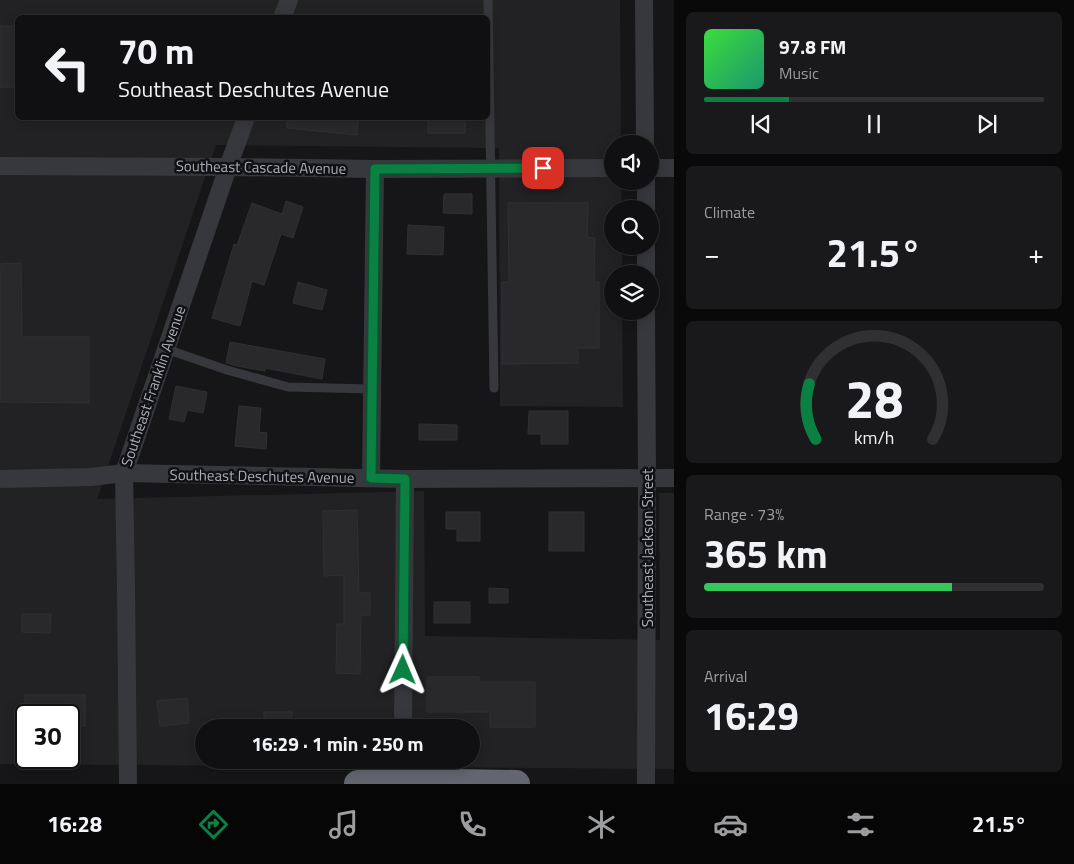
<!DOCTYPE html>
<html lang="en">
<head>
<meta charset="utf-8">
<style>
  body { margin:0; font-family:"Titillium Web",sans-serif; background:#19191b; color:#f1f3f6; height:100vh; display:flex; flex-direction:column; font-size:19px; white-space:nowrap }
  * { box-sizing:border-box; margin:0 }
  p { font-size:16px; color:#9c9d9f }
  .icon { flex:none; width:28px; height:28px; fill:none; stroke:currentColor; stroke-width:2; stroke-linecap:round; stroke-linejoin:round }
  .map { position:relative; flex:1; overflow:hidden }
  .drawer { display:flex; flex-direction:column; gap:12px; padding:12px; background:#09090a; width:400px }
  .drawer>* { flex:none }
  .top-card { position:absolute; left:15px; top:15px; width:475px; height:105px; border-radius:8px; box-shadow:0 2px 12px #0003,0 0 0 1px #303032; background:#101012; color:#f1f3f6; overflow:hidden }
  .fabs { position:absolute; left:604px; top:135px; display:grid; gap:10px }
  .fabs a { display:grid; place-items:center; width:55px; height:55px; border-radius:50%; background:#101012; box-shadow:0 2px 12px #0003,0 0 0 1px #303032; font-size:25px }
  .speed { position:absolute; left:15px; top:704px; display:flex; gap:10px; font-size:25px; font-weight:700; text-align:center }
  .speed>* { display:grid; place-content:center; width:65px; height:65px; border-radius:50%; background:#101012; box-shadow:0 2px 12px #0003,0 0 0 1px #303032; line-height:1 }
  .speed .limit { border:2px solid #111; border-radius:8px; background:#fff; color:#111 }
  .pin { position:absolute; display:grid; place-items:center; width:42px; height:42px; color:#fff; margin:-21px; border-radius:10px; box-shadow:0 2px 8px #0006 }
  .me { position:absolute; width:55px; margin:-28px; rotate:1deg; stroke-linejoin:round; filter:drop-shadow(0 0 4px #0008) }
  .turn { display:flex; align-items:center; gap:18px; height:105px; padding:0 20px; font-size:22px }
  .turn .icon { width:65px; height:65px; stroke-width:2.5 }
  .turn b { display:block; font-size:35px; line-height:42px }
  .big { font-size:38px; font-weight:700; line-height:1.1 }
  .drawer .card { flex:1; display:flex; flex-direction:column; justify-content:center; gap:8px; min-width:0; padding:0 18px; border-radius:8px; background:#19191b }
  .drawer .dial { align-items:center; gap:0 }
  .dial svg { height:130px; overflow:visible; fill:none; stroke:#303032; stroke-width:7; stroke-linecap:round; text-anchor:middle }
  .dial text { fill:#f1f3f6; stroke:none }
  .song { display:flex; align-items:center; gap:15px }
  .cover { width:60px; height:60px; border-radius:8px; background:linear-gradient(135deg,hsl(120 70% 55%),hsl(160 70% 35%)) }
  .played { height:5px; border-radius:2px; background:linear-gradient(90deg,#0b8043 25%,#303032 25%) }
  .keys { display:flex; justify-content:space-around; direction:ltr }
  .heat { display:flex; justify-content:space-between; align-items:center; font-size:28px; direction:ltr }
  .charge { height:8px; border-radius:4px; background:linear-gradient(90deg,#34c759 73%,#303032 0) }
  .trip { position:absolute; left:195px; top:719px; width:285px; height:50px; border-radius:25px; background:#101012; box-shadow:0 2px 12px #0003,0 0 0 1px #303032; font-weight:700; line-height:50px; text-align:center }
  .dock { display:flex; height:80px; justify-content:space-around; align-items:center; background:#060607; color:#9c9d9f }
  .dock .icon { width:35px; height:35px }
  .dock .selected { color:#0b8043 }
  .dock b { font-size:22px; color:#f1f3f6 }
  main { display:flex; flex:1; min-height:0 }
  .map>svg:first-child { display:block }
  .built { fill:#222225; fill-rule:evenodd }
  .building { fill:#29292c; stroke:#303034 }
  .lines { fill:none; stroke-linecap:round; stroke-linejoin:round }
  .lane { stroke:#37383d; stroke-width:9 }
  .street { stroke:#37383d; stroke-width:18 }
  .highway { stroke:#63666e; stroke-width:28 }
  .route-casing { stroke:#07532c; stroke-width:12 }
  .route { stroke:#0b8043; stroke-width:9 }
  .labels { text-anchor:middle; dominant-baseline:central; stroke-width:5; stroke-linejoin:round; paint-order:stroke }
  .street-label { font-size:15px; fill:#a8adb8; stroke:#111113 }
</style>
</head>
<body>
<main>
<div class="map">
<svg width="674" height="784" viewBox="0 0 674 784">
  <rect width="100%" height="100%" fill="#161618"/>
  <!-- built -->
  <path class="built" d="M 0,0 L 620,0 L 621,144 L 612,144 L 612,181 L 621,181 L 622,209 L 612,209 L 612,246 L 622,246 L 622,274 L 612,274 L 612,311 L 622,311 L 623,407 L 500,406 L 499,148 L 216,145 L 97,499 L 424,491 L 425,636 L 660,640 L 659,493 L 674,493 L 674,769 L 0,764 ZM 18,18 L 488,18 L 488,118 L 18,118 ZM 26,715 L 69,715 L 69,758 L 26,758 ZM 204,728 L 471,728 L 471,760 L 204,760 Z"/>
  <!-- building -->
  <g class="building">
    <rect x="0" y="26" width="18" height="61"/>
    <path d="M 287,118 L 358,118 L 357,135 L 287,128 Z"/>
    <rect x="428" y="118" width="37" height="15"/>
    <path d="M 444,194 L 472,194 L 472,214 L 443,213 Z"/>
    <path d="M 286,201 L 303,207 L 293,238 L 281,234 L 264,285 L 252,281 L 240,326 L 212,318 L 234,244 L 237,245 L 252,203 L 282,214 Z"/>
    <path d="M 508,203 L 588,203 L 587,237 L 595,238 L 594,282 L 599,282 L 599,348 L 578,348 L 578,363 L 502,364 L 502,282 L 509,282 Z"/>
    <path d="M 408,225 L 444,227 L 443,255 L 407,254 Z"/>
    <path d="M 21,263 L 22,337 L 89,337 L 89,403 L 0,402 L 0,264 Z"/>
    <path d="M 298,282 L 327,290 L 322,310 L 293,303 Z"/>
    <path d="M 230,342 L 325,359 L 322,379 L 265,368 L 265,371 L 237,366 L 226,363 Z"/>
    <path d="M 176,386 L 207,392 L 203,413 L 187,410 L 184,422 L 169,419 Z"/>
    <path d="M 239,406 L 261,408 L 259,432 L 267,433 L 266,449 L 235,446 Z"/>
    <path d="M 529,411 L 568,411 L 568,444 L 541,444 L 541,434 L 528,434 Z"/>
    <path d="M 419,424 L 457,425 L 457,440 L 419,440 Z"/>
    <path d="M 357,510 L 359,593 L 370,593 L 370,615 L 361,615 L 360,674 L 336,673 L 337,624 L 344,624 L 344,575 L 324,576 L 323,511 Z"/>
    <path d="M 446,512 L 480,512 L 480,541 L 457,541 L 457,529 L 446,529 Z"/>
    <rect x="549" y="512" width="35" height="39"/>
    <path d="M 489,588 L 508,589 L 508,603 L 489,603 Z"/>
    <rect x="434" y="602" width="36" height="21"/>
    <path d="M 22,614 L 51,614 L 50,633 L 22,632 Z"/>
    <path d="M 427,677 L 479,677 L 479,682 L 535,682 L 535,727 L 490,727 L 490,712 L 427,712 Z"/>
    <path d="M 25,695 L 85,695 L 85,726 L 69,726 L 69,715 L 25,715 Z"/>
    <path d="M 187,698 L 189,723 L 160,726 L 157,701 Z"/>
    <rect x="264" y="712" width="28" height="16"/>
  </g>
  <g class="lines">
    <!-- lane -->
    <g class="lane">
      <path d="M 488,0 L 494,388"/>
      <path d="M 166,349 L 227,370 L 288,387 L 372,389"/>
    </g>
    <!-- street -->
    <g class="street">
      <path d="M 644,0 L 645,144"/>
      <path d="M 282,18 L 289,0"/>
      <path d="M 0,166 L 228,167 L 375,169 L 612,168"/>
      <path d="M 650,168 L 674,168"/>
      <path d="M 646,181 L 646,209"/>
      <path d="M 646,246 L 646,274"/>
      <path d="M 371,478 L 375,169"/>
      <path d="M 0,479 L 91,477 L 124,473 L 405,479 L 674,478"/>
      <path d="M 403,728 L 405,479"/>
      <path d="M 402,782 L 402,760"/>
      <path d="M 128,784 L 126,589 L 124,473 L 228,167 L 246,118"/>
      <path d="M 646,784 L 647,477 L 646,311"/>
    </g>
    <!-- highway -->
    <path class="highway" d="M 358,784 L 402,782 L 516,784"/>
  </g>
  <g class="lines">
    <!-- route casing -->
    <g class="route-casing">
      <path id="route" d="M 403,670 L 405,479 L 371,478 L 375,169 L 543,168"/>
    </g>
    <!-- route -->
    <use href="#route" class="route"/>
  </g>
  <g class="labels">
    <!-- street labels -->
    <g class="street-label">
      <text transform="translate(261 167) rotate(1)">Southeast Cascade Avenue</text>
      <text transform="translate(153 386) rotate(-71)">Southeast Franklin Avenue</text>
      <text transform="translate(262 476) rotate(1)">Southeast Deschutes Avenue</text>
      <text transform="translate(647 548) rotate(-90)">Southeast Jackson Street</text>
    </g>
  </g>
</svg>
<div class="fabs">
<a><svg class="icon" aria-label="sound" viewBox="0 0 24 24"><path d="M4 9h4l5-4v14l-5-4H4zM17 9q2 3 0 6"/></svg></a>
<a><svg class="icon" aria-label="search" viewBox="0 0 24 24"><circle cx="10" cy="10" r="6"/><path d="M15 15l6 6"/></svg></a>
<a><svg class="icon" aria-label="layers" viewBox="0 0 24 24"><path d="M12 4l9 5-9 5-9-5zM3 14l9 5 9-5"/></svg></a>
</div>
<div class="speed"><div class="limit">30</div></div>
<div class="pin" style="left:543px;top:168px;background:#d93025"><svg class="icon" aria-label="arrive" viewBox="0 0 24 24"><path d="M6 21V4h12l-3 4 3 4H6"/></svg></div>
<svg class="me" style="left:403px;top:670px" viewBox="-20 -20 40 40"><path d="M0-17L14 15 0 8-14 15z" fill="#0b8043" stroke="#fff" stroke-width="4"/></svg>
<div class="trip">16:29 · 1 min · 250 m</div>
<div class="top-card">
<div class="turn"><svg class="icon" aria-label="left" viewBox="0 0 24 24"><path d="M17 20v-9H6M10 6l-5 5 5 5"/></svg><div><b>70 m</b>Southeast Deschutes Avenue</div></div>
</div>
</div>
<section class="drawer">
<div class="card">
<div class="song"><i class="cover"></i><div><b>97.8 FM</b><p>Music</p></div></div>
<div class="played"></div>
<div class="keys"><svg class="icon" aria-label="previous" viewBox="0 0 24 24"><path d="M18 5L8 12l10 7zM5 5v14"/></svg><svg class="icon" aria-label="pause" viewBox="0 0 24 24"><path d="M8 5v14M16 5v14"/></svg><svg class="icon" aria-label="next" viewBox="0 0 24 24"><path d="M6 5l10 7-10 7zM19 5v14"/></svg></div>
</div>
<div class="card"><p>Climate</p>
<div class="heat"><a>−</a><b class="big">21.5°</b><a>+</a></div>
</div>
<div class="card dial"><svg viewBox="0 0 100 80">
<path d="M14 69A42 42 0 1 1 86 69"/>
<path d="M14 69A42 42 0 0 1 10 35" stroke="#0b8043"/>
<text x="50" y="56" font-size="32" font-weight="700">28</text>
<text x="50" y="72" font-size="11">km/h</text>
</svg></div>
<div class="card"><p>Range · 73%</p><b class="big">365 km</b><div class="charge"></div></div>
<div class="card"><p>Arrival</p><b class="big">16:29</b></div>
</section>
</main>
<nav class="dock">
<b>16:28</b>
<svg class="icon selected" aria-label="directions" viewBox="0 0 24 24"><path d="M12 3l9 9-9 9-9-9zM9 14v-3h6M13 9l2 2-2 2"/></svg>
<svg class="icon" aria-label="music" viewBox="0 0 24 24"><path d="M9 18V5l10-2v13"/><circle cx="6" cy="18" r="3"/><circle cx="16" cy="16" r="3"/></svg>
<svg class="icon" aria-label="phone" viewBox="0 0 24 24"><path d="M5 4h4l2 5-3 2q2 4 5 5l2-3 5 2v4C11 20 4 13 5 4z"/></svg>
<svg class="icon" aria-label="climate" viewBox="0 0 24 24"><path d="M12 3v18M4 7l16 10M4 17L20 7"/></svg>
<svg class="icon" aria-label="car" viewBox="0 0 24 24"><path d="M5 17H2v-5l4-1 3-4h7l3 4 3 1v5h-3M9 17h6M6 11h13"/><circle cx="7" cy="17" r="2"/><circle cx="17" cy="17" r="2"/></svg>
<svg class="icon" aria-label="filters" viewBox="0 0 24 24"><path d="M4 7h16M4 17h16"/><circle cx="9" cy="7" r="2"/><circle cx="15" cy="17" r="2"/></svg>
<b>21.5°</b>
</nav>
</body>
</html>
